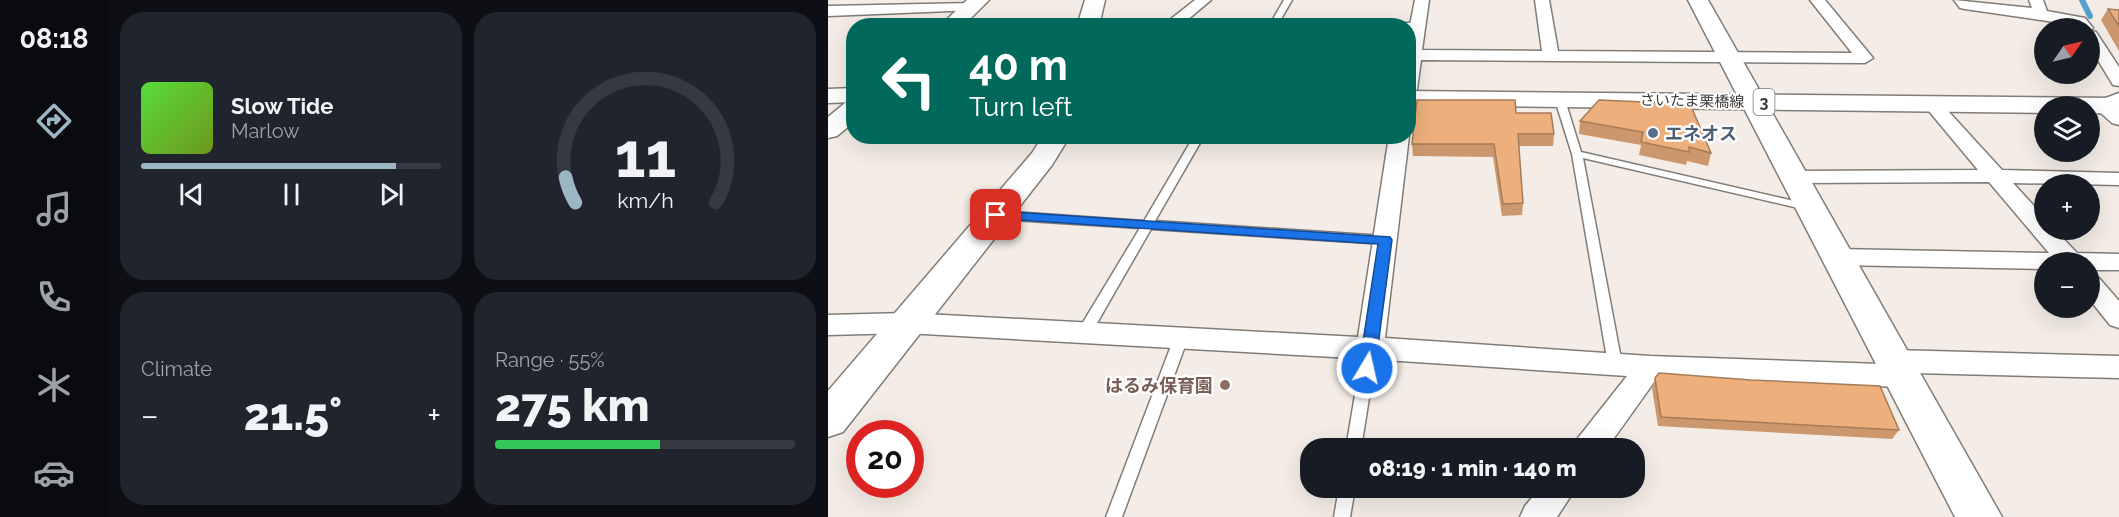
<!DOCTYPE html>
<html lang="en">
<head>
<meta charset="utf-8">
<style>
  body { margin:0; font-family:Raleway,"Noto Sans JP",sans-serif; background:#20242c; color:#f1f3f6; height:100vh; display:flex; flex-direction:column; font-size:22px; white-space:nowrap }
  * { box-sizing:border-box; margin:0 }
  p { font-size:20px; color:#9ea1a6 }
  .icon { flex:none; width:33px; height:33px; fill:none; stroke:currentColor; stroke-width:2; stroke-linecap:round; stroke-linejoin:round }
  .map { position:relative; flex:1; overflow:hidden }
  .panel { display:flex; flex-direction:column; gap:12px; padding:12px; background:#0d0f14; width:720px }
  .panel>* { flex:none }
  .guide { position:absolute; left:18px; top:18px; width:570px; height:126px; border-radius:24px; box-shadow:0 6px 24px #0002; background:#00695c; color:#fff; overflow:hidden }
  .needle { width:39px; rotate:56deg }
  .tools { position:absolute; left:1206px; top:18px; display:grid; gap:12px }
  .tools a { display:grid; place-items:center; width:66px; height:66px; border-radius:50%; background:#171b24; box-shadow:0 6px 24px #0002; font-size:30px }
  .speed { position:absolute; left:18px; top:420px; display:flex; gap:12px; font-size:30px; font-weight:700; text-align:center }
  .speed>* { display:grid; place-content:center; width:78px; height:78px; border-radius:50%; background:#171b24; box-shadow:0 6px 24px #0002; line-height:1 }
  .speed .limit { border:9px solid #d22; background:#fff; color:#111 }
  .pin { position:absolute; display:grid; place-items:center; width:51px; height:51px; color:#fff; margin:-26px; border-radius:12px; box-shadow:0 3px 9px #0006 }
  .me { position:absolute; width:66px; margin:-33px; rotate:9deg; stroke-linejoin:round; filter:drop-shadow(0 0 4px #0008) }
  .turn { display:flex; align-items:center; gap:21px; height:126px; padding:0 24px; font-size:27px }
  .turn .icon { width:78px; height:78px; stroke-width:2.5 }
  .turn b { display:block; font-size:42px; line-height:51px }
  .big { font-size:45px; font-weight:800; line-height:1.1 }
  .panel .tile { flex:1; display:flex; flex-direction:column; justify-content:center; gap:9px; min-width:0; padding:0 21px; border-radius:24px; background:#20242c }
  .panel .dial { align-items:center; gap:0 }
  .dial svg { height:156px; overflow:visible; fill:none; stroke:#363941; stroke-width:7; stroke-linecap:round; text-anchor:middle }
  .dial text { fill:#f1f3f6; stroke:none }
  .song { display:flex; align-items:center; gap:18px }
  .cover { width:72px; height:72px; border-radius:9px; background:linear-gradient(135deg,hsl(110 70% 55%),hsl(80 70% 35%)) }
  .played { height:6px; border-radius:3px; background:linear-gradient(90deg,#9db6c4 85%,#363941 85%) }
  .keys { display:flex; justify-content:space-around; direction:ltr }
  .heat { display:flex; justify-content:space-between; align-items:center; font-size:33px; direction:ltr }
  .charge { height:9px; border-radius:4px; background:linear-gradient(90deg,#34c759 55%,#363941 0) }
  .panel .tiles { flex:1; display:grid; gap:12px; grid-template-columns:repeat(2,1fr) }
  .trip { position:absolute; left:472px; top:438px; width:345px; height:60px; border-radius:24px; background:#171b24; box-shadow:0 6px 24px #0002; font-weight:800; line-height:60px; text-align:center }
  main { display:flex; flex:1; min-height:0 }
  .menu { display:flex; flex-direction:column; width:108px; justify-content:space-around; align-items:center; background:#090b0e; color:#9ea1a6 }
  .menu .icon { width:42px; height:42px }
  .menu .active { color:#9db6c4 }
  .menu b { font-size:27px; color:#f1f3f6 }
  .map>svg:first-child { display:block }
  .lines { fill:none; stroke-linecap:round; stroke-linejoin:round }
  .stream { stroke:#55a1cb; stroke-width:6 }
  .lane-casing { stroke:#827c77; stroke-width:3 }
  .street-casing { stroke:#827c77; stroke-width:3 }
  .secondary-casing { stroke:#827c77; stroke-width:3 }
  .primary-casing { stroke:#827c77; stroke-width:3 }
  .lane { fill:#fff; fill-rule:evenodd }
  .street { fill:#fff; fill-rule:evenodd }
  .secondary { fill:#fff; fill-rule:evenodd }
  .primary { fill:#fff; fill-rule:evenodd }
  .wall { fill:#cc976c }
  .building { fill:#edb07d; stroke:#a67b58; stroke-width:1.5 }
  .route { fill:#1a73e8; stroke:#114b97; stroke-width:1.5 }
  .service-dot { fill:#5c6f8a; stroke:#fff; stroke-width:2 }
  .education-dot { fill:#8d6e63; stroke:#fff; stroke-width:2 }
  .labels { text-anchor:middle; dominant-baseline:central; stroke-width:4.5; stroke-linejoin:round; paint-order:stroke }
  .far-street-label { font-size:15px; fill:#3d3a38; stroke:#fff }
  .shield { fill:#fff; stroke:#777574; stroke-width:1.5 }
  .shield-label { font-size:16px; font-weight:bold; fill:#3d3a38 }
  .service-label { font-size:18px; font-weight:bold; fill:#4e5e75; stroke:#fff; text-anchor:start }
  .education-label { font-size:18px; font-weight:bold; fill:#785e54; stroke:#fff; text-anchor:end }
</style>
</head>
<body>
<main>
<nav class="menu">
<b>08:18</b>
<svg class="icon active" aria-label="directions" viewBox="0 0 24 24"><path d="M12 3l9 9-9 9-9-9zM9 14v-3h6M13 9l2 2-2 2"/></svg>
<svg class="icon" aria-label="music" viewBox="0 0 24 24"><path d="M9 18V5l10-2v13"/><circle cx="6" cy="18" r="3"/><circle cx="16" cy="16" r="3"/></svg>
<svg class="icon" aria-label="phone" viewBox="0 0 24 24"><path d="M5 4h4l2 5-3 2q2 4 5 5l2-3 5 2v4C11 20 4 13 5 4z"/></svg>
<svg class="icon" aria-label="climate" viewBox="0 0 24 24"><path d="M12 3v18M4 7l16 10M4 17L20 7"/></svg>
<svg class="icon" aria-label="car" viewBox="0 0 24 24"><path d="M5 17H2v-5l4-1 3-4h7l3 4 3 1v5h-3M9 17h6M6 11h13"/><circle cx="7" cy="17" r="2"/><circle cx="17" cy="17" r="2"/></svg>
</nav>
<section class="panel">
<div class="tiles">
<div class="tile">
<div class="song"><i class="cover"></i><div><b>Slow Tide</b><p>Marlow</p></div></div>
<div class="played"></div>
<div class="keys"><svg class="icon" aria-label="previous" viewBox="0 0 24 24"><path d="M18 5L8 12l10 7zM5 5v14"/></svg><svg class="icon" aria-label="pause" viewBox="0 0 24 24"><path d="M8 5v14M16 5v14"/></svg><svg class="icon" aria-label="next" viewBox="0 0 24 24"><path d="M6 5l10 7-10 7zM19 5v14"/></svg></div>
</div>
<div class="tile dial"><svg viewBox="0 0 100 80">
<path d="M14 69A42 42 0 1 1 86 69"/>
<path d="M14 69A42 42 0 0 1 9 56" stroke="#9db6c4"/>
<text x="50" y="56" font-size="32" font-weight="700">11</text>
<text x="50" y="72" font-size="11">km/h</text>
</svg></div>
<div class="tile"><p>Climate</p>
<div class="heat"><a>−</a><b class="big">21.5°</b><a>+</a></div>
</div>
<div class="tile"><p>Range · 55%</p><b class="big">275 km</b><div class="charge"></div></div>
</div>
</section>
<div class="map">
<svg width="1291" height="517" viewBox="0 0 1291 517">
  <rect width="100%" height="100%" fill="#f4ede7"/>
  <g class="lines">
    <!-- stream -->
    <path class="stream" d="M 1254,0 L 1262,16"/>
    <!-- lane casing -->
    <g class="lane-casing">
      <g id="lane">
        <path d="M 456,0 L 464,0 L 449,26 L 441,26 Z"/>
        <path d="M 493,23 L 591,23 L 595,25 L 591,27 L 580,27 L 580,26 L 492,26 Z"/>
        <path d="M 732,97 L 737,100 L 753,152 L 979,204 L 985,207 L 979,210 L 755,158 L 794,364 L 792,368 L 787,370 L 782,368 L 780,364 L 744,154 L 727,100 Z"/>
        <path d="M 366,136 L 376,136 L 327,221 L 557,236 L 563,240 L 557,244 L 323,229 L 261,337 L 251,337 L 249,333 L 251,329 L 312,228 L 169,219 L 163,215 L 169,211 L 316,221 Z"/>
        <path d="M 353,333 L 358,334 L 360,338 L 294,517 L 278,517 L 346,338 L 348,334 Z"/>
        <path d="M 542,343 L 547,344 L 549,348 L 533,448 L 518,448 L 535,348 L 537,344 Z"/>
        <path d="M 511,488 L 527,488 L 522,517 L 506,517 Z"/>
      </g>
    </g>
    <!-- street casing -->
    <g class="street-casing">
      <g id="street">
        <path d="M 367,0 L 383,0 L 352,26 L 334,26 Z"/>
        <path d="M 587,0 L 601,0 L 594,50 L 714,51 L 707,0 L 721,0 L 730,51 L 1024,53 L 982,0 L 997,0 L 1045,58 L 1037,63 L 593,60 L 589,89 L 586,93 L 580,94 L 580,35 Z"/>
        <path d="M 1126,0 L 1204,8 L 1201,0 L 1215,0 L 1219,11 L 1257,18 L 1265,28 L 1263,31 L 1268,32 L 1291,67 L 1291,86 L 1285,85 L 1262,47 L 1262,28 L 1250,28 L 1247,25 L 1137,9 L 1132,8 Z"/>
        <path d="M 143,3 L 150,7 L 148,10 L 0,16 L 0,6 Z"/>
        <path d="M 1291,93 L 1291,105 L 1287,107 L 1291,110 L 1291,125 L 1284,123 L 1265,106 L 1267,102 Z"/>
        <path d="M 1104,98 L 1110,100 L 1174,170 L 1291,173 L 1291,185 L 1185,183 L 1216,217 L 1216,230 L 1227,230 L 1249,253 L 1291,254 L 1291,270 L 1262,270 L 1262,262 L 1216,262 L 1216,269 L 1009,265 L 1001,263 L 997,257 L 1001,251 L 1009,249 L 1221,253 L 1161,182 L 966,183 L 959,181 L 955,177 L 959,173 L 966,171 L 1150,170 L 1095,104 L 1098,100 Z"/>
        <path d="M 561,136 L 581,136 L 557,338 L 822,356 L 1053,364 L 1051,361 L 1055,353 L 1065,350 L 1291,356 L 1291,378 L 1086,373 L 1088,376 L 1084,384 L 1074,387 L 829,378 L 779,448 L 746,448 L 750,438 L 799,376 L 542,359 L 78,333 L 0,335 L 0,315 L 78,313 L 530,337 Z"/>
        <path d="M 1262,275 L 1271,278 L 1291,301 L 1291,328 L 1282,325 L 1262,300 Z"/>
        <path d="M 712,488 L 748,488 L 729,517 L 692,517 L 697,506 Z"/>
      </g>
    </g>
    <!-- secondary casing -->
    <g class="secondary-casing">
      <g id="secondary">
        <path d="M 139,0 L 161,0 L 135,26 L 112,26 Z"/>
        <path d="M 257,0 L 277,0 L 271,26 L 249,26 Z"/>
        <path d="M 860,0 L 880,0 L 1174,517 L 1127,517 Z"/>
        <path d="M 26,100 L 26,122 L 9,136 L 0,138 L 0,117 L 17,103 Z"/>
        <path d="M 215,136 L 242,136 L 224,165 L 15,432 L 0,437 L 0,391 L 204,153 Z"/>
      </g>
    </g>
    <!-- primary casing -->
    <g class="primary-casing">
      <g id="primary">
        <path d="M 26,88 L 26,102 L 0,103 L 0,89 Z"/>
        <path d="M 580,91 L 1291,98 L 1291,114 L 1262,113 L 1262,106 L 1216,106 L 1216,113 L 580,105 Z"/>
      </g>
    </g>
    <!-- lane -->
    <use href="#lane" class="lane"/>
    <!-- street -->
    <use href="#street" class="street"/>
    <!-- secondary -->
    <use href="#secondary" class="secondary"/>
    <!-- primary -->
    <use href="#primary" class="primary"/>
  </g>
  <!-- wall -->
  <g class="wall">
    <path d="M 1280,9 L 1291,10 L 1291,51 L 1273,20 Z"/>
    <path d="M 771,100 L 883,153 L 880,166 L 859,161 L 858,165 L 811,155 L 813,145 L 751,134 L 752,121 Z"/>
    <path d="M 688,113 L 726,134 L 725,146 L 691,146 L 695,203 L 694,215 L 674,216 L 665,157 L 585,156 L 584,144 Z"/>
    <path d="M 827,378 L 1071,430 L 1064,439 L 830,426 L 824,388 Z"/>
  </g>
  <!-- building -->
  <g class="building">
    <path d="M 1280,9 L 1291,10 L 1291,26 Z"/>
    <path d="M 589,100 L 687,100 L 688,113 L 723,113 L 726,134 L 690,134 L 695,203 L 675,204 L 666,144 L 584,144 Z"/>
    <path d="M 771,100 L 862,104 L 883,153 L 861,147 L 861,152 L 813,142 L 815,132 L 752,121 Z"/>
    <path d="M 831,373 L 923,380 L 1052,386 L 1071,430 L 833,417 L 827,378 Z"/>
  </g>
  <!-- route -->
  <path class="route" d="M 168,211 L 562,237 L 564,240 L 547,368 L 545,373 L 539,375 L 533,373 L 531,368 L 550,244 L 163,218 L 161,215 L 163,212 Z"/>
  <!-- markers -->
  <circle class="service-dot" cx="825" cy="133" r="6"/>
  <circle class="education-dot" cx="397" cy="385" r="6"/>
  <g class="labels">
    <!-- far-street labels -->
    <g class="far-street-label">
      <text transform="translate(864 101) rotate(1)">さいたま栗橋線</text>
    </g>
    <!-- shield labels -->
    <rect class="shield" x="925.5" y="89" width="21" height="26" rx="4.5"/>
    <g class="shield-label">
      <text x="936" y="102">3</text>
    </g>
    <!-- service labels -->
    <g class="service-label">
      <text x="837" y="133">エネオス</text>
    </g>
    <!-- education labels -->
    <g class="education-label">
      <text x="385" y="385">はるみ保育園</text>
    </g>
  </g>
</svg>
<div class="tools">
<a><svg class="needle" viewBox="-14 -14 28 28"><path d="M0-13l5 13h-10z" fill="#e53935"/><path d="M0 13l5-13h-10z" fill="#9ea1a6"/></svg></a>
<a><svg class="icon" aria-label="layers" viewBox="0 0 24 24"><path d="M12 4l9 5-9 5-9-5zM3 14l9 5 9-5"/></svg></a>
<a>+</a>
<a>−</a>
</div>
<div class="speed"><div class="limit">20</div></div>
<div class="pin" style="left:168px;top:215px;background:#d93025"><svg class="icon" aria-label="arrive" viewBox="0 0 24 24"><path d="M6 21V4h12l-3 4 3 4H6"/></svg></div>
<svg class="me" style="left:539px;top:368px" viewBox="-20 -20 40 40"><circle r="17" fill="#1a73e8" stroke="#fff" stroke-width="3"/><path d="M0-11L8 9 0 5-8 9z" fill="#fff"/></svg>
<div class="trip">08:19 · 1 min · 140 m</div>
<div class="guide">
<div class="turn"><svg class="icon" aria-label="left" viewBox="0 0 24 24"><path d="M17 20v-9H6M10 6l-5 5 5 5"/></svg><div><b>40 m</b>Turn left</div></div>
</div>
</div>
</main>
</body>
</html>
